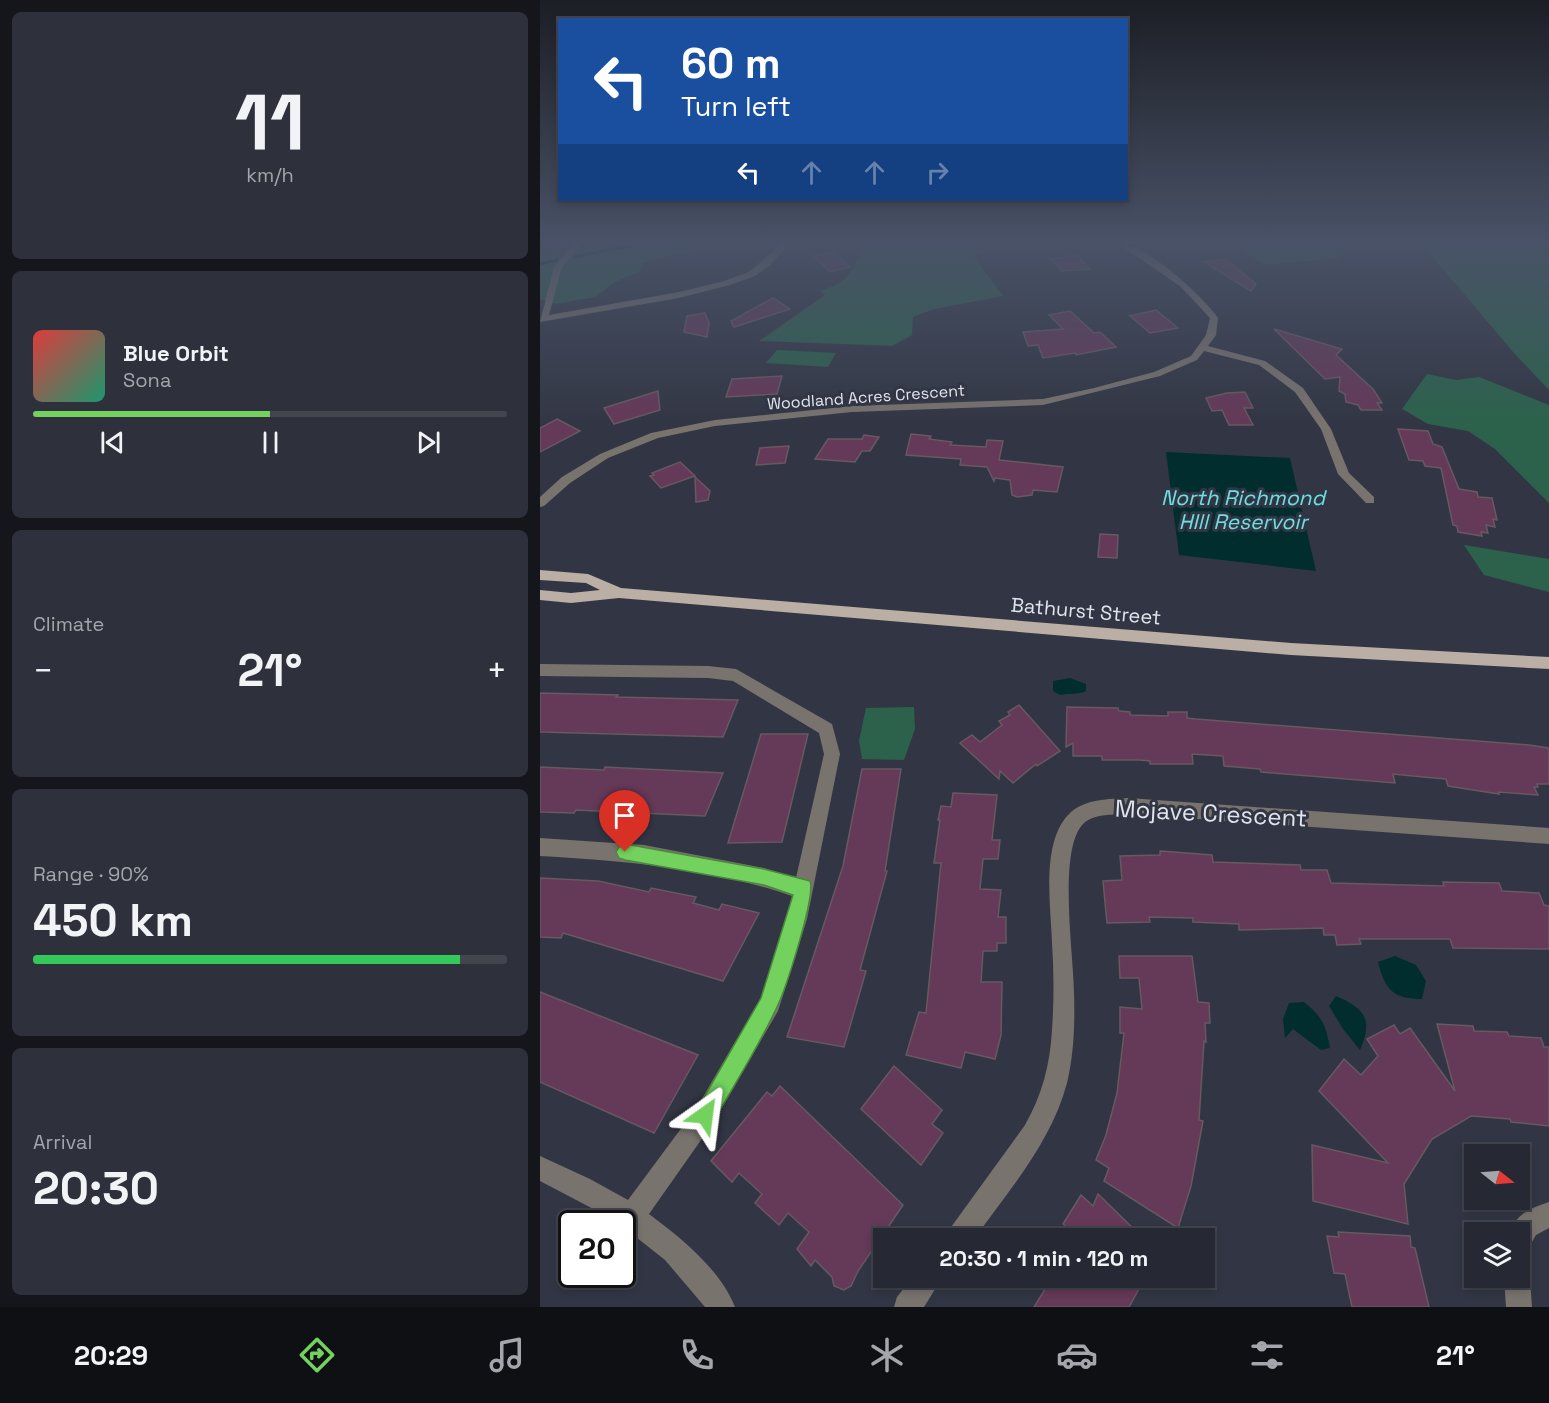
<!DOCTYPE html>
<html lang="en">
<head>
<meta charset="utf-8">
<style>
  body { margin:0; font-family:"Space Grotesk",sans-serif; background:#2e303b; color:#f1f3f6; height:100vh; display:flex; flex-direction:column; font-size:22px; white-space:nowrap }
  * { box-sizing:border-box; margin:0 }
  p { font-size:20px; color:#a4a6ac }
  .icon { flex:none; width:33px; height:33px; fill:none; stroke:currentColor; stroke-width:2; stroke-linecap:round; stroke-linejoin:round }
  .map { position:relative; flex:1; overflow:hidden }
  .details { display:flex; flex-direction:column; gap:12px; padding:12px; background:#15161c; width:540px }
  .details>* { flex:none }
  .banner { position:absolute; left:18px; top:18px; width:570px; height:183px; border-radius:0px; box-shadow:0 3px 9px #0003,0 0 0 2px #42444e; background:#1a4fa0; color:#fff; overflow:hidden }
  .needle { width:39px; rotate:107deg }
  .tools { position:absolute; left:924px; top:1144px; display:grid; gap:12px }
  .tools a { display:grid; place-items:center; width:66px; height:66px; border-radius:0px; background:#262833; box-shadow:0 3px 9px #0003,0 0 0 2px #42444e; font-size:30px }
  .speed { position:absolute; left:18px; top:1210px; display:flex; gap:12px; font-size:30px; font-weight:700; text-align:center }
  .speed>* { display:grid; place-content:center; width:78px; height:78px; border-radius:50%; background:#262833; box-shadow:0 3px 9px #0003,0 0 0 2px #42444e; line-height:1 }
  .speed .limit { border:3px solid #111; border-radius:9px; background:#fff; color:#111 }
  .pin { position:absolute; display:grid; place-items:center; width:51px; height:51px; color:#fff; margin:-62px -26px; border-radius:50% 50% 50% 0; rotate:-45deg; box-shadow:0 0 6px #0007 }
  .pin .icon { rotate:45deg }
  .me { position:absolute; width:66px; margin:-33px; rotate:31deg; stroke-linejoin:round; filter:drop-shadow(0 0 4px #0008) }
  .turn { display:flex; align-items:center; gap:21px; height:126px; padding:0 24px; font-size:27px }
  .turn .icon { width:78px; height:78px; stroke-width:2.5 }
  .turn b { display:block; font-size:42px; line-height:51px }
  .lanes { display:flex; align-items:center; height:57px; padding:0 24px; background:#0003; justify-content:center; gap:30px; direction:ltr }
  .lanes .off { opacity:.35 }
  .big { font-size:45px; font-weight:600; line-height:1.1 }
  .details .tile { flex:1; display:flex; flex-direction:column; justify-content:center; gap:9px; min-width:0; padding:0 21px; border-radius:9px; background:#2e303b }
  .details .dial { align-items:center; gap:0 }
  .dial b { font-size:78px; line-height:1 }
  .song { display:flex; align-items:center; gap:18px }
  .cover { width:72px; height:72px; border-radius:9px; background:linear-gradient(135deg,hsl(0 70% 55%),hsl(160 70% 35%)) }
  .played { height:6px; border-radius:3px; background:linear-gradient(90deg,#73d25d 50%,#42444e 50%) }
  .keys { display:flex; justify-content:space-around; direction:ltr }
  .heat { display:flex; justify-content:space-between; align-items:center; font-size:33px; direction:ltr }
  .charge { height:9px; border-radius:4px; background:linear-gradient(90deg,#34c759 90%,#42444e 0) }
  .trip { position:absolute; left:333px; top:1228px; width:342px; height:60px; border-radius:0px; background:#262833; box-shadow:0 3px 9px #0003,0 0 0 2px #42444e; font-weight:600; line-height:60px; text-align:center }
  .tabs { display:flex; height:96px; justify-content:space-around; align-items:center; background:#0f1014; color:#a4a6ac }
  .tabs .icon { width:42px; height:42px }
  .tabs .current { color:#73d25d }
  .tabs b { font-size:27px; color:#f1f3f6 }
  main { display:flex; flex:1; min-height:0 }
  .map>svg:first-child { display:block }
  .green { fill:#2c624c }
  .water { fill:#012d2e }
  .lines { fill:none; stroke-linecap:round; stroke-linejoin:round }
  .stream { stroke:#012d2e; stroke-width:3 }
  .building { fill:#653958; stroke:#675862; stroke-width:1.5 }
  .minor { fill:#79736e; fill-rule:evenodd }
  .major { fill:#bbaea4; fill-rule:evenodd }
  .route { fill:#73d25d; stroke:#4b883c; stroke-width:1.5 }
  .labels { text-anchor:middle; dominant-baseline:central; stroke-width:6; stroke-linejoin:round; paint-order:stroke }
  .far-street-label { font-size:16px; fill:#e0e4ec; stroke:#323644 }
  .street-label { font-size:20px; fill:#e0e4ec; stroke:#323644 }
  .water-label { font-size:21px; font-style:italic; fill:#6be0e1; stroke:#323644 }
  .near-street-label { font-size:24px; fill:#e0e4ec; stroke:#323644 }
</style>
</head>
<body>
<main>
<section class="details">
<div class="tile dial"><b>11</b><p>km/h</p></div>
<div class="tile">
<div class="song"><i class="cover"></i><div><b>Blue Orbit</b><p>Sona</p></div></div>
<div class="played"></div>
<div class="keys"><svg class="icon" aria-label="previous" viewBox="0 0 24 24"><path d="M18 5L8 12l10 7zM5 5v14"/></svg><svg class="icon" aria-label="pause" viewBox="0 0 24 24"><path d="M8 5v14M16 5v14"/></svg><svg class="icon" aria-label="next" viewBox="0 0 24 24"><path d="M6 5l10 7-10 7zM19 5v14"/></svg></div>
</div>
<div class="tile"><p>Climate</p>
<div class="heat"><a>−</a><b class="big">21°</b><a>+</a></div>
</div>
<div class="tile"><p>Range · 90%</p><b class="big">450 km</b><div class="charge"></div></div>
<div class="tile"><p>Arrival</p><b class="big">20:30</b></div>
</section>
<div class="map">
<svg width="1009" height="1307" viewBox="0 0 1009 1307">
  <rect width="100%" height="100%" fill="#323644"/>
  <!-- green -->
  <g class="green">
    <path d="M 45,242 L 177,242 C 154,256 126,253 102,264 L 100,271 L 75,282 L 55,297 L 16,304 L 0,299 L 0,252 Z"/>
    <path d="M 323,242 L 486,242 L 452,248 L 434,257 L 463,296 L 394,309 L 373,317 L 372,335 L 352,346 L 219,341 L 285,295 L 280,291 C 312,281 312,271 323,242 Z"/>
    <path d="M 687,242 L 850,242 L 852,244 L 852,248 L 807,245 L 808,250 L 799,258 L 726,265 Z"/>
    <path d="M 880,242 L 1009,242 L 1009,390 L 974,353 Z"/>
    <path d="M 237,350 L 296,353 L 288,367 L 226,363 Z"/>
    <path d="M 887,374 L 916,380 L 939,377 L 1009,405 L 1009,503 L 955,449 L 928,431 L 888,424 L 862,409 Z"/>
    <path d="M 924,545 L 1009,559 L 1009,592 L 944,575 Z"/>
    <path d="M 374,707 L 375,729 L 364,760 L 322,759 L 319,741 L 326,708 Z"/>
  </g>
  <!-- water -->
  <g class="water">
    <path d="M 626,452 L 750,458 L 776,571 L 639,555 Z"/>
    <path d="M 530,678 L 546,684 L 546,691 C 538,695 530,693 520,695 L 513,691 L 513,681 Z"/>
    <path d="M 855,956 L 876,965 L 886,981 L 882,999 C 853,999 845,990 838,962 Z"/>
    <path d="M 796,996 C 826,1009 833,1020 820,1050 L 803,1029 L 789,1006 Z"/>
    <path d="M 764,1002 C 782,1016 786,1025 790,1048 L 781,1050 L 753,1029 L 745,1038 L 743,1019 L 749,1003 Z"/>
  </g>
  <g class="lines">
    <!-- stream -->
    <g class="stream">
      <path d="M 34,257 L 108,242"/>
      <path d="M 0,264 L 17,260"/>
    </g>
  </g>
  <!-- building -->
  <g class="building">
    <path d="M 292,252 L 310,267 L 290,272 L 273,256 Z"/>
    <path d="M 537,255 L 550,269 L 522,271 L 511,259 Z"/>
    <path d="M 686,259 L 716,284 L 711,291 L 664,262 Z"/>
    <path d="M 233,298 L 250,309 L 194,327 L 191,321 Z"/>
    <path d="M 616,310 L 638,328 L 610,333 L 590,316 Z"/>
    <path d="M 530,311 L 554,333 L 560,332 L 576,347 L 536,355 L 535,353 L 503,358 L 498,345 L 488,346 L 483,332 L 523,329 L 509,315 Z"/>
    <path d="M 165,313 L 169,323 L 167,337 L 144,332 L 147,316 Z"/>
    <path d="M 734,329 L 802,349 L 796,355 L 833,389 L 842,403 L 837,403 L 842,410 L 821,410 L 818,405 L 806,402 L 805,394 L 799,391 L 800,377 L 785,379 Z"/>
    <path d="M 242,376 L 237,394 L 186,397 L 192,379 Z"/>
    <path d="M 118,391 L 120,410 L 74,424 L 64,408 Z"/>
    <path d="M 705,392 L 713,408 L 704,408 L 713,425 L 689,425 L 682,410 L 672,411 L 666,398 L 687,393 Z"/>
    <path d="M 17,419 L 40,431 L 0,452 L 0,428 Z"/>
    <path d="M 858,429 L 888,431 L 893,444 L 902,447 L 919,489 L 937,492 L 938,497 L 952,498 L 957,520 L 953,519 L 955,527 L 946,525 L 948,533 L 941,532 L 942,536 L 918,532 L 917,526 L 913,525 L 901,468 L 885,466 L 883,461 L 869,460 Z"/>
    <path d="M 371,434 L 391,436 L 389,439 L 412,442 L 410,445 L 446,447 L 447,440 L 463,441 L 459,460 L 523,467 L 517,492 L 493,490 L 492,495 L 477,497 L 472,495 L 470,480 L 455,478 L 454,481 L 447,467 L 420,465 L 421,459 L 366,455 Z"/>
    <path d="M 324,435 L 339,437 L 330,451 L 322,451 L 315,462 L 275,459 L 288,439 L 322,439 Z"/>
    <path d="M 249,446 L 245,463 L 216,465 L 220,448 Z"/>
    <path d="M 140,462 L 155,476 L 121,488 L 110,476 L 114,475 L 112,473 Z"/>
    <path d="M 155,477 L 170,491 L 168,500 L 156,502 Z"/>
    <path d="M 560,534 L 578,535 L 577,558 L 558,557 Z"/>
    <path d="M 0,693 L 78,695 L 76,697 L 198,700 L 183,737 L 0,732 Z"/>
    <path d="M 479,705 L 520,751 L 497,766 L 496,764 L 473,783 L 460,771 L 459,779 L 420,743 L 432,735 L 440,742 L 462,725 L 459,721 L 470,715 L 468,712 Z"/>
    <path d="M 527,707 L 578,708 L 579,711 L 590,712 L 590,715 L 628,716 L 628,712 L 647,712 L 647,718 L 656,719 L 989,745 L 1009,748 L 1009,784 L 997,784 L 998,787 L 994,787 L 998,795 L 958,792 L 959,794 L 908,786 L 906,779 L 883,777 L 853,774 L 855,783 L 721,772 L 720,769 L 684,766 L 683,756 L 652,754 L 653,764 L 610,764 L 610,761 L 600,760 L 562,760 L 562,756 L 533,756 L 533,743 L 526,747 Z"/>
    <path d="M 221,734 L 268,734 L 242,842 L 188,843 Z"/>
    <path d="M 0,767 L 64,770 L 65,767 L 183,773 L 165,816 L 36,810 L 34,813 L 0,812 Z"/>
    <path d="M 322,769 L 361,769 L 345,871 L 347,871 L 320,970 L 326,971 L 304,1047 L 247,1037 L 303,866 Z"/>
    <path d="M 413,793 L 457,795 L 452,840 L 460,840 L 458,859 L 443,859 L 440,889 L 461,890 L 458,917 L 466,917 L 466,943 L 457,943 L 457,951 L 443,951 L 441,982 L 462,982 L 461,1035 L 455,1059 L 425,1052 L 421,1068 L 366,1055 L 379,1012 L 386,1013 L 401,863 L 394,863 L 400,820 L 398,820 L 401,806 L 411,807 Z"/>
    <path d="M 620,851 L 672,855 L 673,862 L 760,865 L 761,870 L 787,870 L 791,883 L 904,886 L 903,882 L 959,883 L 962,891 L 999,893 L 1004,905 L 1009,906 L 1009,949 L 913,948 L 910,939 L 819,939 L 821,944 L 797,945 L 795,935 L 784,935 L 783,928 L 699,930 L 699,924 L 653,922 L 653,918 L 609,917 L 610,922 L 567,923 L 563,881 L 582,880 L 580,856 L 620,855 Z"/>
    <path d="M 0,878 L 58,881 L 109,892 L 111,888 L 156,897 L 153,903 L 179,910 L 182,904 L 219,913 L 183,981 L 23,933 L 21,938 L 0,937 Z"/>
    <path d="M 579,956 L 652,956 L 658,1002 L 669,1003 L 670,1023 L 665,1023 L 666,1042 L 664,1041 L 659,1120 L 663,1121 L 651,1186 L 638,1228 L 564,1181 L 569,1168 L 556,1160 L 566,1135 L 577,1093 L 584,1033 L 580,1033 L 580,1007 L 602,1009 L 599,978 L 580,978 Z"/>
    <path d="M 0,992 L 158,1055 L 114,1133 L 0,1082 Z"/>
    <path d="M 897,1024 L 933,1026 L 934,1031 L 967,1032 L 969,1036 L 1001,1038 L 1004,1047 L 1009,1047 L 1009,1126 L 971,1122 L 970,1119 L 931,1116 L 892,1139 L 864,1184 L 868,1224 L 773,1201 L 772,1145 L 848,1163 L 779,1091 L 804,1059 L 821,1075 L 838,1056 L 827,1039 L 854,1025 L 860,1034 L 870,1028 L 915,1091 Z"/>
    <path d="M 354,1066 L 402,1110 L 392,1124 L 403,1133 L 381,1165 L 321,1109 Z"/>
    <path d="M 240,1086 L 363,1205 L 318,1271 L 311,1286 L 304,1290 L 294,1286 L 292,1277 L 275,1260 L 271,1266 L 257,1249 L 269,1232 L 248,1213 L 239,1225 L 215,1203 L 222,1194 L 199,1173 L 192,1182 L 171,1161 L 227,1092 L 232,1096 Z"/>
    <path d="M 558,1194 L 604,1239 L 520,1239 L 527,1228 L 523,1224 L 541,1195 L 553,1206 Z"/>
    <path d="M 798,1232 L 870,1236 L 871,1247 L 875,1248 L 889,1307 L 812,1307 L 805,1274 L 794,1273 L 787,1236 L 799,1237 Z"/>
    <path d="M 512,1278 L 605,1278 L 589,1307 L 494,1307 Z"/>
  </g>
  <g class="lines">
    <!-- minor -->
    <g class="minor">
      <path d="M 36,242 L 44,242 L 22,267 L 9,315 L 139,292 L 184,281 L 209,272 L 241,244 L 248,246 L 229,266 L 215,276 L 190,285 L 139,298 L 0,322 L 14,267 Z"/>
      <path d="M 575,242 C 603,241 662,295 678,318 L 676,335 L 668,346 L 725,361 L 763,388 L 791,429 L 809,473 L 834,497 L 834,503 L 826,503 L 798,474 L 781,429 L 755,392 L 719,365 L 664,351 L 657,360 L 620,376 L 503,405 L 312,412 L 175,426 L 118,438 L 68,458 L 30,483 L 4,506 L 0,507 L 0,497 L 22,477 L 60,454 L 111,433 L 175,420 L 312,406 L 503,399 L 554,388 L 614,372 L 651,356 L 666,335 L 670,318 L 640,286 Z"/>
      <path d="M 0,664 L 168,666 L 196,669 L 292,724 L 300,754 L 267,919 L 238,1011 L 173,1123 L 109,1214 C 141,1238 180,1269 195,1307 L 165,1307 L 125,1260 L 82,1226 L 82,1224 L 0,1181 L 0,1156 L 50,1179 L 88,1200 L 157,1107 L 221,998 L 247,919 L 252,896 C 171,868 85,861 0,856 L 0,838 L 104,845 L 224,868 L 256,878 L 284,754 L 279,733 L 193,681 L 168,678 L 0,676 Z"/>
      <path d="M 588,798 L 1009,828 L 1009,844 L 588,814 C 574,815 556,813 544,823 C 517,848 534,956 534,993 C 535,1023 534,1054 527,1083 C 511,1143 469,1190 434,1239 L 405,1239 L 409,1230 L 485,1125 C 502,1095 510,1065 512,1030 C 514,1001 514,972 512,943 C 511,906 500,840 531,812 C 546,799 569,799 588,798 Z"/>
      <path d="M 1009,1202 L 1009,1228 L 996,1235 L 989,1247 L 980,1251 L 980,1233 L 969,1233 C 977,1214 990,1208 1009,1202 Z"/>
      <path d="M 980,1266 L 986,1269 L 990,1278 L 992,1307 L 966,1307 L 964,1278 L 980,1278 Z"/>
      <path d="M 372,1278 L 402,1278 L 384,1307 L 354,1307 L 357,1297 Z"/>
    </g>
    <!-- major -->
    <path class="major" d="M 0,570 L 48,574 L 81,588 L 751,643 L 1009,657 L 1009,669 L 751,655 L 79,598 L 31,603 L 0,600 L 0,590 L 31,593 L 60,590 L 46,583 L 0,580 Z"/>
  </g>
  <!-- sky -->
  <linearGradient id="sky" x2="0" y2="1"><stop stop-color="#1c1e25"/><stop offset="0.57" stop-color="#495267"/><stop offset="1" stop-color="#495267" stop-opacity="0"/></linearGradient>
  <rect width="1009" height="425" fill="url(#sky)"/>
  <!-- route -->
  <path class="route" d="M 85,844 L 224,869 L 270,881 C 276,896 245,992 236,1009 C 218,1048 194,1085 173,1122 L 165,1125 L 158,1122 L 154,1115 L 221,998 L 253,895 L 224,885 L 85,860 L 79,858 L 76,852 L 79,847 Z"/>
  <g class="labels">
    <!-- far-street labels -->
    <g class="far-street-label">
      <text transform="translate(326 397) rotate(-4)">Woodland Acres Crescent</text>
    </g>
    <!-- street labels -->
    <g class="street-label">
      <text transform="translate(546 611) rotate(5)">Bathurst Street</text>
    </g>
    <!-- water labels -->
    <g class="water-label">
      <text x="703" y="497">North Richmond<tspan x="703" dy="24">HIll Reservoir</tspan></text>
    </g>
    <!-- near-street labels -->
    <g class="near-street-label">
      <text transform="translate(671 813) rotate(3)">Mojave Crescent</text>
    </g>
  </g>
</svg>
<div class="tools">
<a><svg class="needle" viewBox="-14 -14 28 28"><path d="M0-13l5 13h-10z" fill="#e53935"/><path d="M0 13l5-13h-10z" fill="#a4a6ac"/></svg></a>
<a><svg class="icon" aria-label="layers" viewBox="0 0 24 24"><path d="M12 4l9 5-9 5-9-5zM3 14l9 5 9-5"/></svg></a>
</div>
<div class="speed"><div class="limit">20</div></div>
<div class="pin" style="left:85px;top:852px;background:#d93025"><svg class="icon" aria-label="arrive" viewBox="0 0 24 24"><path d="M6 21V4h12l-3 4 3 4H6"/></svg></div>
<svg class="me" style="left:165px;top:1115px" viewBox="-20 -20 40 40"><path d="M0-17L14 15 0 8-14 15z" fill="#73d25d" stroke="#fff" stroke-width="4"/></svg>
<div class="trip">20:30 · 1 min · 120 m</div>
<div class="banner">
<div class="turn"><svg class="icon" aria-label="left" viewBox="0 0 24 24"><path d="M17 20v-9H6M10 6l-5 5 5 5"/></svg><div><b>60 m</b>Turn left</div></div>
<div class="lanes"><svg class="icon" aria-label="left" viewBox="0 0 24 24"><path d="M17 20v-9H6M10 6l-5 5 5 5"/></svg><svg class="icon off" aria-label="ahead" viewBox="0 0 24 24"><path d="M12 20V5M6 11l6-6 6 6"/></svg><svg class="icon off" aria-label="ahead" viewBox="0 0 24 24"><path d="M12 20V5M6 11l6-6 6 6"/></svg><svg class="icon off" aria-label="right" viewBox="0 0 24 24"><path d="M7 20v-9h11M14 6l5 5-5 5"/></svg></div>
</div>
</div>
</main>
<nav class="tabs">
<b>20:29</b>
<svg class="icon current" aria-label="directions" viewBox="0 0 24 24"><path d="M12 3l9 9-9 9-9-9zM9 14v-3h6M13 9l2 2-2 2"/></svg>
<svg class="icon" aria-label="music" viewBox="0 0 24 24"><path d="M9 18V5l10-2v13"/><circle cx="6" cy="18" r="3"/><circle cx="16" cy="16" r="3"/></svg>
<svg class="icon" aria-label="phone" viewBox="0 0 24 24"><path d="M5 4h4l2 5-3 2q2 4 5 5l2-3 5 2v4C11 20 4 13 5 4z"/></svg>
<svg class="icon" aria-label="climate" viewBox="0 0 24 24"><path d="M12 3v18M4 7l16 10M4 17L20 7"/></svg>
<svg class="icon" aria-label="car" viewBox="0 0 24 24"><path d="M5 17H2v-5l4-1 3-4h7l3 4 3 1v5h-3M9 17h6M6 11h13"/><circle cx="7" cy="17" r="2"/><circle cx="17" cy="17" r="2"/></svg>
<svg class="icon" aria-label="filters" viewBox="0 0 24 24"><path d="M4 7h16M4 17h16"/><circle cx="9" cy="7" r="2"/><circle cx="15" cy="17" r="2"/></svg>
<b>21°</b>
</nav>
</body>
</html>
